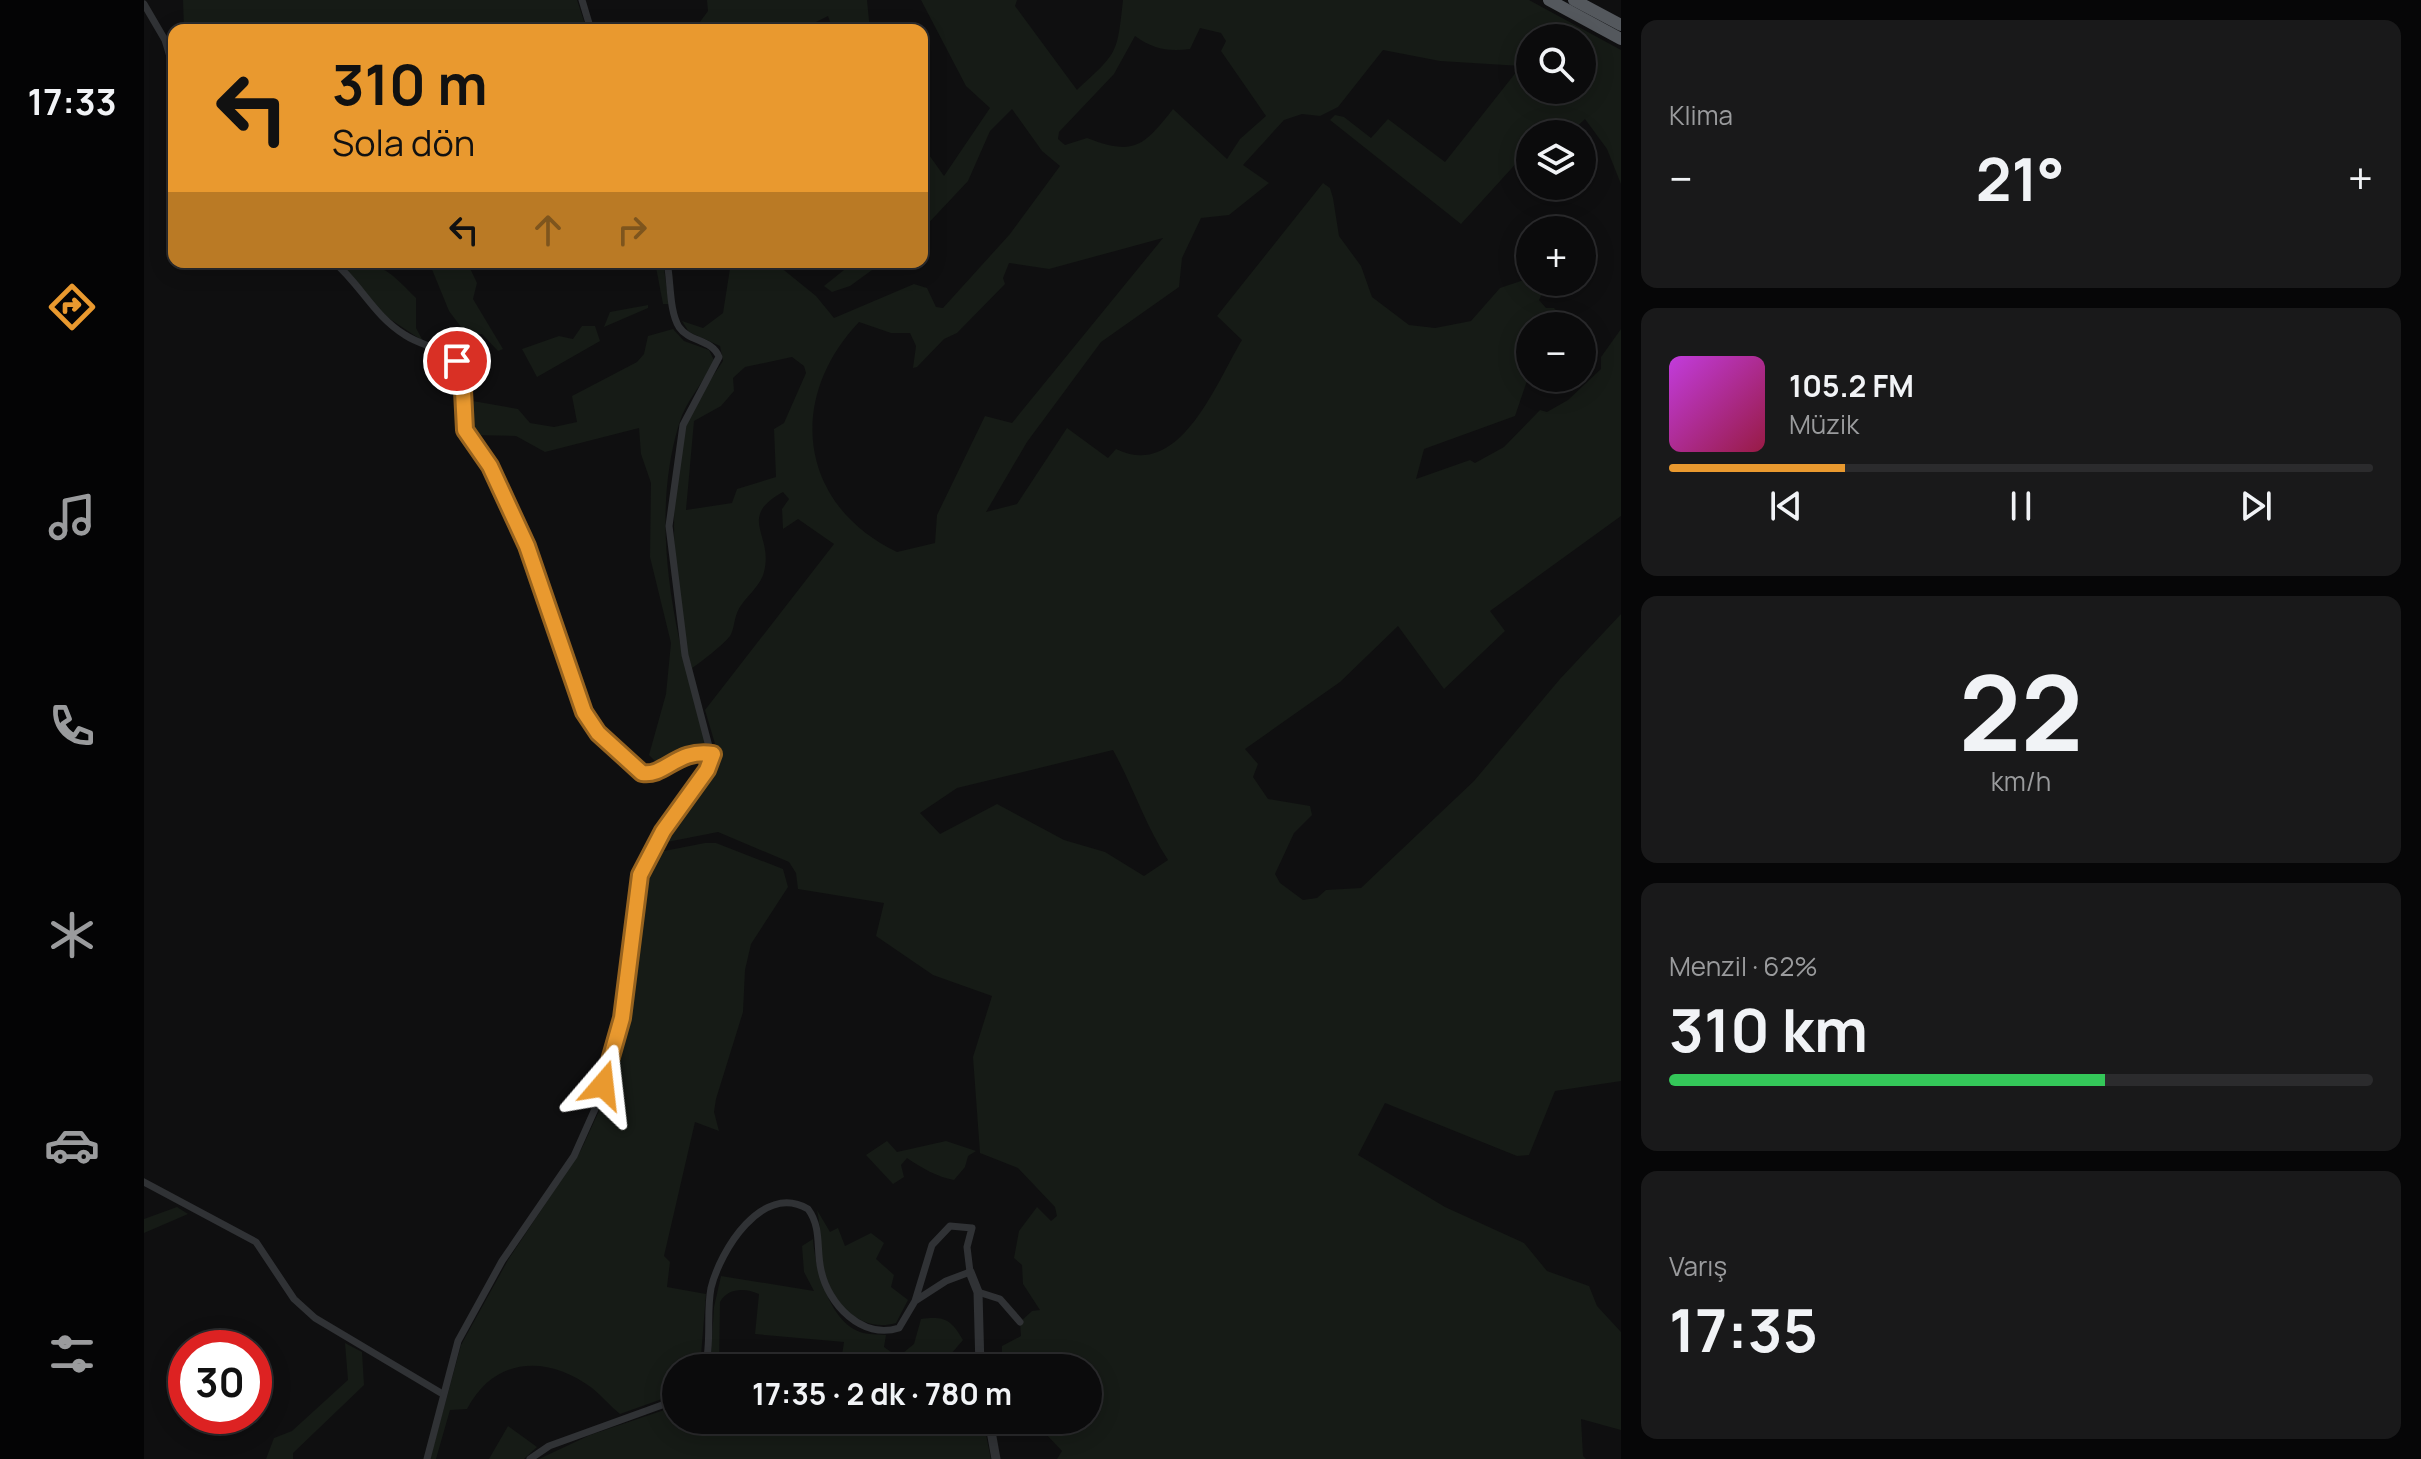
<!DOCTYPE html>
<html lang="tr">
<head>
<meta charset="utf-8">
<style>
  body { margin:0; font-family:Manrope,sans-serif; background:#19191a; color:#f1f3f6; height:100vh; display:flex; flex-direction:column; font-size:30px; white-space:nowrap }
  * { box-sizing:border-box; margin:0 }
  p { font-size:26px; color:#9a9b9d }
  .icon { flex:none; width:44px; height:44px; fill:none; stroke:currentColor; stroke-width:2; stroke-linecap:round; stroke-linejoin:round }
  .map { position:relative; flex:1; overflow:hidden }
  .drawer { display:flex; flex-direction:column; gap:20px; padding:20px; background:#060607; width:800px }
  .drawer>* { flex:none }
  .guide { position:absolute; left:24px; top:24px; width:760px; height:244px; border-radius:16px; box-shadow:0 4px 20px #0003,0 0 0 2px #2b2b2d; background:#e9992f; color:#111; overflow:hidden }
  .fabs { position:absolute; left:1372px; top:24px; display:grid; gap:16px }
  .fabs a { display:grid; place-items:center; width:80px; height:80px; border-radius:50%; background:#0b0b0c; box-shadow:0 4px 20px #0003,0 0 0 2px #2b2b2d; font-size:40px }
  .speed { position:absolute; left:24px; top:1330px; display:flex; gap:16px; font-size:40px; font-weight:700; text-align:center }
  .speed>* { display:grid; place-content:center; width:104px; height:104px; border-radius:50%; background:#0b0b0c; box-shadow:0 4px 20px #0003,0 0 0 2px #2b2b2d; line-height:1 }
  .speed .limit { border:12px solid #d22; background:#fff; color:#111 }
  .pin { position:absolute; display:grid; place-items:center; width:68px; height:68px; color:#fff; margin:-34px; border:4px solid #fff; border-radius:50%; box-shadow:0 2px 8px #0007 }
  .me { position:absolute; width:88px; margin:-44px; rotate:17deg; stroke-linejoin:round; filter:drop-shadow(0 0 6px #0008) }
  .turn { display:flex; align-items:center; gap:28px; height:168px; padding:0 32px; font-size:36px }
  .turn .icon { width:104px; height:104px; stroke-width:2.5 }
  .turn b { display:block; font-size:56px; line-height:68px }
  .lanes { display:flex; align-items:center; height:76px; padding:0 32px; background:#0003; justify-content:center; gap:40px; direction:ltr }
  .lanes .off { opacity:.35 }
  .big { font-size:60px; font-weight:700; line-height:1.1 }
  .drawer .tile { flex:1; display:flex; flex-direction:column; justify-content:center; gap:12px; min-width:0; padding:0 28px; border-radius:16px; background:#19191a }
  .drawer .dial { align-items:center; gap:0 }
  .dial b { font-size:104px; line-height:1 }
  .song { display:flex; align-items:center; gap:24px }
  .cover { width:96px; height:96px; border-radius:12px; background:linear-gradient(135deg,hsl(290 70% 55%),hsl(340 70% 35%)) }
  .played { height:8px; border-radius:4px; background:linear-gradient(90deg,#e9992f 25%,#2b2b2d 25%) }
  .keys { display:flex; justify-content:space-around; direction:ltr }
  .heat { display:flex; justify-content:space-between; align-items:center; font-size:44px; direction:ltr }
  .charge { height:12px; border-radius:6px; background:linear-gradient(90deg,#34c759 62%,#2b2b2d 0) }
  .trip { position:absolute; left:518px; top:1354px; width:440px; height:80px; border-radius:40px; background:#0b0b0c; box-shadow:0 4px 20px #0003,0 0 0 2px #2b2b2d; font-weight:700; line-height:80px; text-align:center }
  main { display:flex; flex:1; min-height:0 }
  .tabs { display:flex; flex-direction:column; width:144px; justify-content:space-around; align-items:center; background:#040405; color:#9a9b9d }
  .tabs .icon { width:56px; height:56px }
  .tabs .current { color:#e9992f }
  .tabs b { font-size:36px; color:#f1f3f6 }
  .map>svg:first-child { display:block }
  .green { fill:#161b16; fill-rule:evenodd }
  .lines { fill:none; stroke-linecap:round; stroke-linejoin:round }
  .minor { stroke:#303235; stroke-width:7 }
  .tertiary { stroke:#303235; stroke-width:9 }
  .trunk { stroke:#54585d; stroke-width:12 }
  .route-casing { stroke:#97631f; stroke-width:20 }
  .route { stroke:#e9992f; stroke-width:14 }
</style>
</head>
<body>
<main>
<nav class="tabs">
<b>17:33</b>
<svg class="icon current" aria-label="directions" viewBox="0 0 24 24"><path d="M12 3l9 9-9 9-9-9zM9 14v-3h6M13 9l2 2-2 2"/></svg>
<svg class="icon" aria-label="music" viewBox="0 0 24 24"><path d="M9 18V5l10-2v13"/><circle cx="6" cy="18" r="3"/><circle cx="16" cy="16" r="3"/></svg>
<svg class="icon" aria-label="phone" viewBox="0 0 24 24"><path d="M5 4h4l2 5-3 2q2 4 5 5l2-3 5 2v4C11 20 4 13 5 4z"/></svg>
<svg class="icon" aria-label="climate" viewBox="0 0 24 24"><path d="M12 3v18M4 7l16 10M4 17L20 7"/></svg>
<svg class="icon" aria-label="car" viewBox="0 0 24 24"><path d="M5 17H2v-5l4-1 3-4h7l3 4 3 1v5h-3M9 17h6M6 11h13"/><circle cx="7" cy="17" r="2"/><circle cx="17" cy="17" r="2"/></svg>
<svg class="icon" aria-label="filters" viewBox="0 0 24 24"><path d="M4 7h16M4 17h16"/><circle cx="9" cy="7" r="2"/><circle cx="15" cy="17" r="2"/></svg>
</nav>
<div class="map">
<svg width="1477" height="1459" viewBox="0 0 1477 1459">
  <rect width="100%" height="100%" fill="#0f0f10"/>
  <!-- green -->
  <g class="green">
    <path d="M 39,0 L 433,0 L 443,30 L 40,30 Z"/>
    <path d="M 563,0 L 723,0 L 726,30 L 689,30 L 684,16 L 656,30 L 550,30 L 564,11 Z"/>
    <path d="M 777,0 L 873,0 L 871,6 L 933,90 C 974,52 973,55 979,0 L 1385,0 L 1477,50 L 1477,184 L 1463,149 L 1441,119 L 1425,134 L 1386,134 L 1386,148 L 1317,224 L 1186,120 L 1191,115 L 1200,117 L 1227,138 L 1244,119 L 1301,162 L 1377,66 L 1296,61 L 1239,50 L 1194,107 L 1176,116 L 1158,114 L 1140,120 L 1099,165 L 1125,183 L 1085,215 L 1057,218 L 1038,258 L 1035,287 L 957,342 L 883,442 L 842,512 L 873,504 L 923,428 L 964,458 L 972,449 C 1036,481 1072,383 1098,340 L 1073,316 L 1179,183 L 1186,188 L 1189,198 L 1195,236 L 1217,266 L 1228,297 L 1265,325 L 1291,328 L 1327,321 L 1356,288 L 1386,278 L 1386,282 L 1404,282 L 1395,300 L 1402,308 L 1410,308 L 1426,326 L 1386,326 L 1386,372 L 1371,416 L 1280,449 L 1272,479 L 1326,460 L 1331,463 L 1360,447 L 1396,410 L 1403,412 L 1424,400 L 1457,369 L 1457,357 L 1477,329 L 1477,516 L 1346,611 L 1361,631 L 1300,689 L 1254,626 L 1196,682 L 1101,749 L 1114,764 L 1109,777 L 1124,799 L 1166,806 L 1168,815 L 1150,833 L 1131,874 L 1136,883 L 1159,900 L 1173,898 L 1182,890 L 1217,888 L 1330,781 L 1416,679 L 1477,614 L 1477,1081 L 1411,1091 L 1385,1155 L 1373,1156 L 1241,1103 L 1214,1155 L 1301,1207 L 1380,1243 L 1403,1271 L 1445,1286 L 1453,1306 L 1477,1332 L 1477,1430 L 1437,1419 L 1439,1456 L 1442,1459 L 913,1459 L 918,1451 L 901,1433 L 897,1420 L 944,1420 L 944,1368 L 869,1368 L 867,1361 L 858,1357 L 858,1346 L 877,1336 L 876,1322 L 888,1311 L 896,1310 L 879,1284 L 878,1265 L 870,1258 L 875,1231 L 893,1207 L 907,1221 L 913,1216 L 911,1207 L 874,1168 L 836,1153 L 829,1057 L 848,996 L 789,975 L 732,936 L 740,903 L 654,889 L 652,873 L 645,862 L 574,832 L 518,843 L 572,763 L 574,754 L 561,710 L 690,544 L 654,519 L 639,529 L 638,509 L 645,499 L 639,492 C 592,518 630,534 620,572 C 616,588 599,598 593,613 C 590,620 590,630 586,636 C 580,644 556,663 548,668 C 528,607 522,480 544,419 C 551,398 567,380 579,361 L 576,346 L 545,332 L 538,321 L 559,328 L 579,313 L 587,262 L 630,262 L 672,296 L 690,318 L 770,284 L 783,288 L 792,307 L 799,308 L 866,234 L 916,166 L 898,151 L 868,109 L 846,131 L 824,181 L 778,230 L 778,145 L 800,176 L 846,108 L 822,86 ZM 1056,28 L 1077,33 L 1082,41 L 1077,51 L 1122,116 L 1096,139 L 1083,159 L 1029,109 C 999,147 990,156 943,138 L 921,145 L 914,139 L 915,132 L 970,74 L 991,36 C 1009,49 1024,52 1046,49 ZM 1386,38 L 1438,38 L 1438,90 L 1386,90 ZM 1019,238 L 868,423 L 841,416 L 793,515 L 791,543 L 753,552 C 655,505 642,399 715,322 L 747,333 L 766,333 L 772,346 L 769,368 L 773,367 L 800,339 L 813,333 L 861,284 L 859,278 L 865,263 L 905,269 ZM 648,357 L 660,366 L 662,373 L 640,423 L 630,429 L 632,477 L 593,489 L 588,503 L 542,510 L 550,421 L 577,406 L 590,391 L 589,378 L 601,367 ZM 969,750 C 989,786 1001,825 1024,860 L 1000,876 L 961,852 L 920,840 L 853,804 L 796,834 L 776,813 L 813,788 Z"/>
    <path d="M 195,262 C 238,262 242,268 272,298 L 272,328 L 279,341 L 231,309 Z"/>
    <path d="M 285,262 L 323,262 L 333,283 L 329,299 L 359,349 L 354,351 L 338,334 L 323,335 L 305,311 Z"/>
    <path d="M 511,262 L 519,262 L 525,304 L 519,304 Z"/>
    <path d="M 710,262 L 739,262 L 706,286 L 688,292 L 680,286 Z"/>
    <path d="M 504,305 L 504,308 L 460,327 L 466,312 Z"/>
    <path d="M 438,326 L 451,326 L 456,341 L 393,377 L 378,349 L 415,336 L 429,339 Z"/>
    <path d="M 529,329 L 540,341 L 565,350 L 570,360 C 560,383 542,400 535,424 C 503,530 534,649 565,751 L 538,752 L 517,767 L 505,755 L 522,694 L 527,643 L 506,557 L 507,483 L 497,454 L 495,428 L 401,452 L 372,436 L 326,435 L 323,400 L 374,409 L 386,423 L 410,427 L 433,422 L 428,396 L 493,362 L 500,354 L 504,336 Z"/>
    <path d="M 561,843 L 572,843 L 639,869 L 644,887 L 607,944 L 601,970 L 599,1012 L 572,1099 L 570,1112 L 575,1131 L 551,1122 L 520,1256 L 526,1262 L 523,1287 L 562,1294 L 556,1368 L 532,1368 L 532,1394 L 476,1414 C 466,1406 458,1396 448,1388 C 404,1355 351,1356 323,1409 L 306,1410 L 292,1459 L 286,1459 L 317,1345 L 364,1260 L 437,1150 L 455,1111 L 474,1051 L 484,1002 L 496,890 L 505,864 L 515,852 Z"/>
    <path d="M 743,1141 L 753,1152 L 802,1141 L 832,1151 L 824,1156 L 821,1167 L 810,1180 C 793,1177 778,1168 763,1158 L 757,1165 L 760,1177 L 749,1184 L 722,1155 Z"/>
    <path d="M 33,1207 L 44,1214 L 0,1233 L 0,1219 Z"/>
    <path d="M 673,1210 L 686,1232 L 694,1228 L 701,1246 L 727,1233 L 740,1243 L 732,1259 L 750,1275 L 747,1287 L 764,1300 L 752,1323 C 719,1333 690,1306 681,1274 C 675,1254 678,1231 673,1210 Z"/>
    <path d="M 669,1239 C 671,1267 685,1321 716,1332 C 724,1335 734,1334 742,1335 L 740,1347 L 754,1357 L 770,1344 L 777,1319 C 800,1316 807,1319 819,1340 L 795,1368 L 696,1368 L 700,1342 L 611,1334 L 615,1294 C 602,1288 584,1287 576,1302 L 575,1368 L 566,1368 L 570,1307 L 577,1276 L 670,1291 L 660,1272 L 658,1246 Z"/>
    <path d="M 201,1343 L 218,1352 L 220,1385 L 149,1453 L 149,1459 L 122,1459 L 130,1438 L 148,1431 L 204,1380 Z"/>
    <path d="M 532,1406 L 532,1420 L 636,1420 L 642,1426 L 650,1420 L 774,1420 L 785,1427 L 792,1420 L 839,1420 L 847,1459 L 395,1459 L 446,1435 Z"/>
    <path d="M 364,1426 L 393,1447 L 380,1459 L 345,1459 Z"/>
  </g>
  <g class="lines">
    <!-- minor -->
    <g class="minor">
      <path d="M 438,0 L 447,30"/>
      <path d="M 0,4 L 21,40 L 30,70"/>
      <path d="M 190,262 C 217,285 230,316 261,335 C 279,347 303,348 316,365 L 321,430 L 346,466 L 383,546 L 440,712 L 454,733 L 502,774 C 528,773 531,748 569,754"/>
      <path d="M 0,1182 L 112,1242 L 150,1299 L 171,1318 L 297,1393"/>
      <path d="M 834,1292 L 856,1299 L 876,1322"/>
      <path d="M 561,1368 C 568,1342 562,1314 567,1288 C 576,1251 618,1182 664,1209 C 678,1228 672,1249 677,1270 C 684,1304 718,1340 755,1328 L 771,1301 L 802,1281 L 826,1272 L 823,1247 L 828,1228 L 806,1226 L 788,1245 L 771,1301"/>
      <path d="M 283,1459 L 314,1341 L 358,1261 L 430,1156 L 451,1109 L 478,1018 L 496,875 L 519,831 L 568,758 L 541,655 L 525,526 L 539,425 L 575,357 C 568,339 545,342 535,327 C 525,311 527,281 523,262"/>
      <path d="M 386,1459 L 405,1446 L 532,1400"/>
    </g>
    <!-- tertiary -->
    <g class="tertiary">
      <path d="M 826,1272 L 834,1292 L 836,1368"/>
      <path d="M 845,1420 L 852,1459"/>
    </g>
    <!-- trunk -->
    <g class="trunk">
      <path d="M 1405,0 L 1477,39"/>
      <path d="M 1430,0 L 1477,25"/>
    </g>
  </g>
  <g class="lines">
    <!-- route casing -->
    <g class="route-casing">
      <path id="route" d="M 313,361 L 318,371 L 321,430 L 346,466 L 383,546 L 440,712 L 454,733 L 498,773 C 521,777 533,748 569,754 L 563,770 L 519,831 L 496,875 L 478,1018 L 459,1085"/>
    </g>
    <!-- route -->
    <use href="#route" class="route"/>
  </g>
</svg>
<div class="fabs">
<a><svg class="icon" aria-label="search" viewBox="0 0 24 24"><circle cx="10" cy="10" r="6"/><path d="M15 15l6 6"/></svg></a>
<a><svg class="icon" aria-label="layers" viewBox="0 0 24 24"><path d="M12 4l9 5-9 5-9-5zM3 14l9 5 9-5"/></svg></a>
<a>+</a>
<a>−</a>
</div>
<div class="speed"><div class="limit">30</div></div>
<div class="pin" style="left:313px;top:361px;background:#d93025"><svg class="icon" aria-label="arrive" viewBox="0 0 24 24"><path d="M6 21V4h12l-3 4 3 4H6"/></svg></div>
<svg class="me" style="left:459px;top:1085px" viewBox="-20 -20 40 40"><path d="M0-17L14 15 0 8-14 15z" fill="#e9992f" stroke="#fff" stroke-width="4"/></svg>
<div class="trip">17:35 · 2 dk · 780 m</div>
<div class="guide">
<div class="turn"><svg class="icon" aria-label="left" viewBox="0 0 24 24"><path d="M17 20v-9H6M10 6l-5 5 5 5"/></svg><div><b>310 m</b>Sola dön</div></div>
<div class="lanes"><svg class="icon" aria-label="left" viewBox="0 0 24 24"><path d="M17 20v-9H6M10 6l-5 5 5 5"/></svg><svg class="icon off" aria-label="ahead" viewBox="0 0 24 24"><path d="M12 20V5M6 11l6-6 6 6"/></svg><svg class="icon off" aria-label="right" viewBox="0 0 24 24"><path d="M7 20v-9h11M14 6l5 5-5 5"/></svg></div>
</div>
</div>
<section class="drawer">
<div class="tile"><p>Klima</p>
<div class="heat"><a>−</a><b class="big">21°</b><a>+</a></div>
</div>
<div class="tile">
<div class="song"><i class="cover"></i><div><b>105.2 FM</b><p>Müzik</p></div></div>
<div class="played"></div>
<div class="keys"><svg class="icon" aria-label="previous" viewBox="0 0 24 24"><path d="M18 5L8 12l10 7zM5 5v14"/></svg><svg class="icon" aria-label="pause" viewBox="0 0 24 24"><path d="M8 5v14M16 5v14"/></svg><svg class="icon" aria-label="next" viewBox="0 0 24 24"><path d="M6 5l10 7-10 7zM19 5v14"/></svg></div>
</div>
<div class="tile dial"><b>22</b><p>km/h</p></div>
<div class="tile"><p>Menzil · 62%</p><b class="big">310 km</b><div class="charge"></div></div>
<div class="tile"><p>Varış</p><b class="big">17:35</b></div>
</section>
</main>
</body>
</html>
